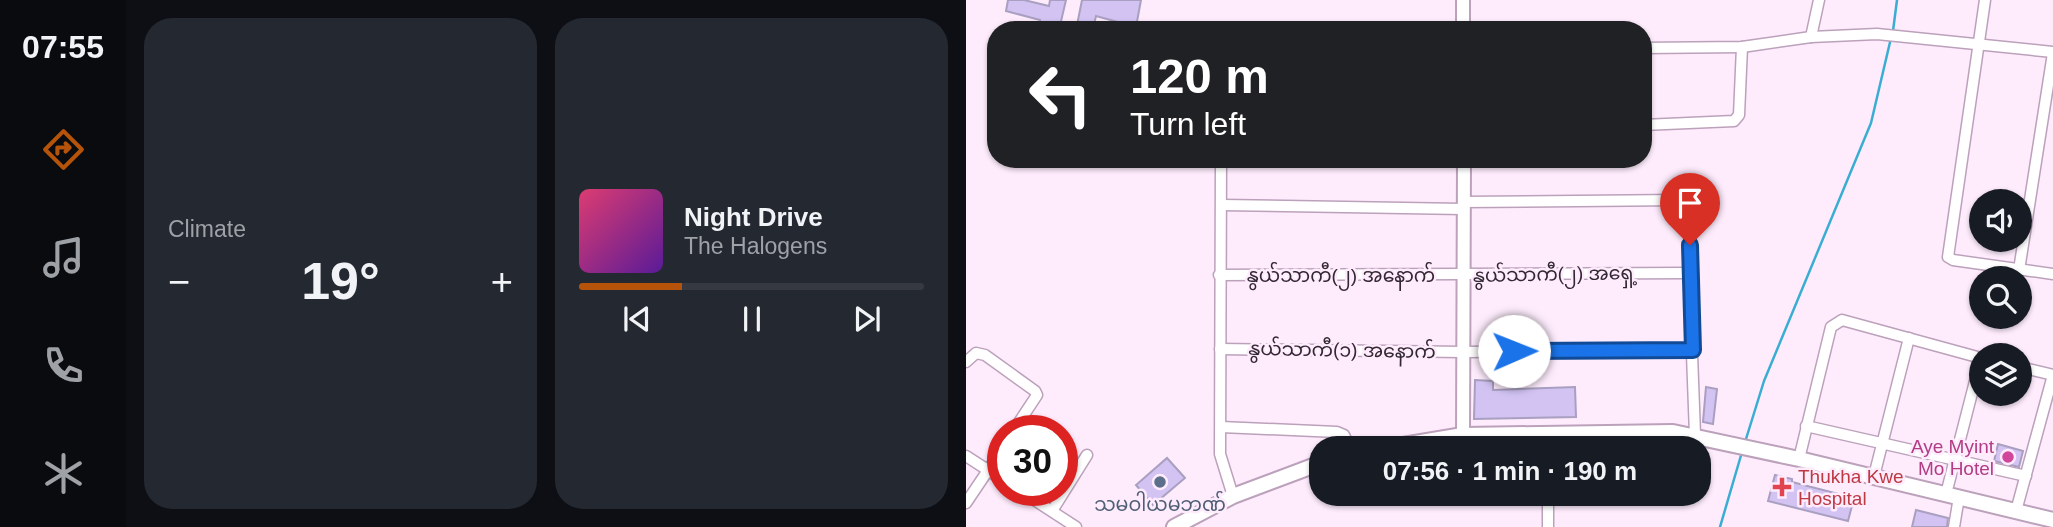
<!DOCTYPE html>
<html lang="en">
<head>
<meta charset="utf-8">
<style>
  body { margin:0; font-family:Helvetica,"Noto Sans Myanmar",sans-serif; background:#242831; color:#f1f3f6; height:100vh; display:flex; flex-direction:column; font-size:26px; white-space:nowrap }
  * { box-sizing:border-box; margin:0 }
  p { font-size:23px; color:#9ea1a6 }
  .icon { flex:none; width:38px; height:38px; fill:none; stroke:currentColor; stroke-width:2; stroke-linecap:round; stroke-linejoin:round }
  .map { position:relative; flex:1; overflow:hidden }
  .side { display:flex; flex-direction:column; gap:18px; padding:18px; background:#0d0f14; width:840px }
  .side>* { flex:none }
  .top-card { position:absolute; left:21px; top:21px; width:665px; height:147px; border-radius:28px; box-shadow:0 2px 5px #0004; background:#202124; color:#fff; overflow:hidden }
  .controls { position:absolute; left:1003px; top:189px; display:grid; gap:14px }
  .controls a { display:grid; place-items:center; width:63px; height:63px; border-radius:50%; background:#171b24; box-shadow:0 2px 5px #0004; font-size:35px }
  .speed { position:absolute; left:21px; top:415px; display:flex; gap:14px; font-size:35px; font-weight:700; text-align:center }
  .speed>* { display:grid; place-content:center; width:91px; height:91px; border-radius:50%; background:#171b24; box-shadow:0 2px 5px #0004; line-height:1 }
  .speed .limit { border:10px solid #d22; background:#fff; color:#111 }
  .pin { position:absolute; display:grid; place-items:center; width:60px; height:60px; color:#fff; margin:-72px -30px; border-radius:50% 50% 50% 0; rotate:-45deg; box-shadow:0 0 7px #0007 }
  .pin .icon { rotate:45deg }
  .me { position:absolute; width:77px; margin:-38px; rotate:89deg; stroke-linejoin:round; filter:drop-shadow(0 0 5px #0008) }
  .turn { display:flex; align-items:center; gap:24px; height:147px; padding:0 28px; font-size:32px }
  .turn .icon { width:91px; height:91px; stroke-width:2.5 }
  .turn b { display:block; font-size:49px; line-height:60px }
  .big { font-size:52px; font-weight:800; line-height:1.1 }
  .side .widget { flex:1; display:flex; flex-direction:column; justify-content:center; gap:10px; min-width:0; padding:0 24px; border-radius:28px; background:#242831 }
  .song { display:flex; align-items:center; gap:21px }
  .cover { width:84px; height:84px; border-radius:10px; background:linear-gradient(135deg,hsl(340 70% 55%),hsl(270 70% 35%)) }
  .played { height:7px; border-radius:4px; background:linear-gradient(90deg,#b45309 30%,#363941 30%) }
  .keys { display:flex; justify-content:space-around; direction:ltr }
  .heat { display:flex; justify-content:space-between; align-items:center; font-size:38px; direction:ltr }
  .side .tiles { flex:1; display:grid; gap:18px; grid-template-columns:repeat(2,1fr) }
  .trip { position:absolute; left:343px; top:436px; width:402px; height:70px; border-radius:28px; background:#171b24; box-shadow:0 2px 5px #0004; font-weight:800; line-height:70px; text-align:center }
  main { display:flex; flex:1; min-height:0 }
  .dock { display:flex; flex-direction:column; width:126px; justify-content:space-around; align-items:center; background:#090b0e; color:#9ea1a6 }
  .dock .icon { width:49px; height:49px }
  .dock .selected { color:#b45309 }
  .dock b { font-size:32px; color:#f1f3f6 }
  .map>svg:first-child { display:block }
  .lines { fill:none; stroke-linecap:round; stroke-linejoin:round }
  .stream { stroke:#39add2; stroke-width:2.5 }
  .building { fill:#d2c3f3; stroke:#a99fc0; stroke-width:2 }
  .minor-casing { stroke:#bca1bb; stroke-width:13 }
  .tertiary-casing { stroke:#bca1bb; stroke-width:16 }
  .secondary-casing { stroke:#bca1bb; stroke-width:18 }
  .minor { stroke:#fff; stroke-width:10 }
  .tertiary { stroke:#fff; stroke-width:12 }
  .secondary { stroke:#fff; stroke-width:14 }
  .route-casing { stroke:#114b97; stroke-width:18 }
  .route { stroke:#1a73e8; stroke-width:12 }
  .hotel-dot { fill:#d1479c; stroke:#feecfd; stroke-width:2.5 }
  .service-dot { fill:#5c6f8a; stroke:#feecfd; stroke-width:2.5 }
  .health-dot { fill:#e0444e; stroke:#feecfd; stroke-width:2.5 }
  .labels { text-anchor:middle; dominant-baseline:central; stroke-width:5; stroke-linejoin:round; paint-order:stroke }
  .street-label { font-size:19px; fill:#322732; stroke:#feecfd }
  .hotel-label { font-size:19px; fill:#b23c85; stroke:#feecfd; text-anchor:end }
  .health-label { font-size:19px; fill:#be3a42; stroke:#feecfd; text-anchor:start }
  .service-label { font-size:19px; fill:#4e5e75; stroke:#feecfd }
</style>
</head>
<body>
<main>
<nav class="dock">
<b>07:55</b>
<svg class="icon selected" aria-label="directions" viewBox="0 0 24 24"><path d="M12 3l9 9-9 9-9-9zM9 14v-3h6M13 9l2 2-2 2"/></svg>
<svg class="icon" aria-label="music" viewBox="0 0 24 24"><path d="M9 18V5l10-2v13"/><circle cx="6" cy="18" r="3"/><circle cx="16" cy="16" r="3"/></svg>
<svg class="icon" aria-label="phone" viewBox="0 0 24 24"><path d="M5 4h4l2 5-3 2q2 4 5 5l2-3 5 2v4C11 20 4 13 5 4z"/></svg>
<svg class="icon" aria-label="climate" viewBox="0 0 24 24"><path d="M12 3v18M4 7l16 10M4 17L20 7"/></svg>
</nav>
<section class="side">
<div class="tiles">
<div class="widget"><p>Climate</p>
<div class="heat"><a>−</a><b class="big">19°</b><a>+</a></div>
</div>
<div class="widget">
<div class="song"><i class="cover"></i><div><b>Night Drive</b><p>The Halogens</p></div></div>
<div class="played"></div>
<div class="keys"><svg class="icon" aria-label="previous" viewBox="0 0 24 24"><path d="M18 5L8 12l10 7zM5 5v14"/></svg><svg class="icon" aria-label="pause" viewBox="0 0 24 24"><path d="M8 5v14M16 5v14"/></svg><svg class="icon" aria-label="next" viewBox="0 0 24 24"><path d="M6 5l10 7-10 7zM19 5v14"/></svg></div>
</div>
</div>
</section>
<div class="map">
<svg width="1087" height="527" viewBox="0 0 1087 527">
  <rect width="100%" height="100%" fill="#feecfd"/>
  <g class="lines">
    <!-- stream -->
    <g class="stream">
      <path d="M 927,31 L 931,0"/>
      <path d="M 780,439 L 798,381 L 905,123 L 925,38"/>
      <path d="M 754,527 L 776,452"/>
    </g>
  </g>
  <!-- building -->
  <g class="building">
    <path d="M 42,0 L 58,0 L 83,6 L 84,0 L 100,0 L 93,30 L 73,30 L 74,20 L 40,11 Z"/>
    <path d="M 116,0 L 175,0 L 170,27 L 130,16 L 127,29 L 111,25 Z"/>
    <path d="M 509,380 L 527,381 L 527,390 L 609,387 L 610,417 L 508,419 Z"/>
    <path d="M 740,387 L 751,389 L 747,424 L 737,422 Z"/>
    <path d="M 1032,444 L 1057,451 L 1053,467 L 1028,461 Z"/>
    <path d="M 201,458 L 219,478 L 187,505 L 170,485 Z"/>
    <path d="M 809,475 L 826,479 L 826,482 L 888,498 L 882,521 L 802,501 Z"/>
    <path d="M 950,510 L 982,518 L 981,527 L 946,527 Z"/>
  </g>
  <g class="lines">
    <!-- minor casing -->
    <g class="minor-casing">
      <g id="minor">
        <path d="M 1019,0 L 982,257 L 987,260 L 1087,274"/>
        <path d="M 845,37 L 853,0"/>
        <path d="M 677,48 L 776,47 L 845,37 L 911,34 L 1087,52"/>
        <path d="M 677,125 L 768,121 L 773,115 L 776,47"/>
        <path d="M 255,159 L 254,454 L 267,496"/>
        <path d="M 497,202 L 715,200 L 725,206 L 723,273 L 729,435"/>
        <path d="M 256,205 L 497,209"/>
        <path d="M 1053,270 L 1087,53"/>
        <path d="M 253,275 L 723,273"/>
        <path d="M 254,349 L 497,352 L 727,350"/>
        <path d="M 0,362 L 10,353 L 19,355 L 69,391 L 71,395 L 48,430"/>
        <path d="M 1054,367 L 1087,375"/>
        <path d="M 840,426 L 1060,476"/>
        <path d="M 255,427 L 371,432 L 378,435 L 384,448"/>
        <path d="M 583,448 L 583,433"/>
        <path d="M 0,456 L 37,480"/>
        <path d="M 833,459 L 865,327 L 876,320 L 1015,358"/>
        <path d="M 908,476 L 943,338"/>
        <path d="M 53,490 L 110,527"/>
        <path d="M 980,494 L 1015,358"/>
        <path d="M 0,503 L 37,448"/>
        <path d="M 86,511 L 121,455"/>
        <path d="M 1050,511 L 1087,375"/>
        <path d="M 582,527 L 582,494"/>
        <path d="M 988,527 L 993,497"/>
      </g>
    </g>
    <!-- tertiary casing -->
    <g class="tertiary-casing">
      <g id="tertiary">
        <path d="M 497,30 L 497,0"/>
        <path d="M 497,435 L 498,159"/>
      </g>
    </g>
    <!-- secondary casing -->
    <g class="secondary-casing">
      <g id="secondary">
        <path d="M 419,448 L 497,435 L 707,432 L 833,459 L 1087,520"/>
        <path d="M 208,527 L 267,496 L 355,463"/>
      </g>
    </g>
    <!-- minor -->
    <use href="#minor" class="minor"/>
    <!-- tertiary -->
    <use href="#tertiary" class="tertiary"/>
    <!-- secondary -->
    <use href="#secondary" class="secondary"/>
  </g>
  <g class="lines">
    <!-- route casing -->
    <g class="route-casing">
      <path id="route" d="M 548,351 L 727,350 L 724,245"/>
    </g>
    <!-- route -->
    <use href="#route" class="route"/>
  </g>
  <!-- markers -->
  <circle class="hotel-dot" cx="1042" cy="457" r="7"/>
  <circle class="service-dot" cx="194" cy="482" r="7"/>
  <path class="health-dot" d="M812.5 476.5h7v7h7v7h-7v7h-7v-7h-7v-7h7z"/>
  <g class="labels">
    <!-- street labels -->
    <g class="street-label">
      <text transform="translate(589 274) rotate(-1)">နွယ်သာကီ(၂) အရှေ့</text>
      <text x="375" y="275">နွယ်သာကီ(၂) အနောက်</text>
      <text transform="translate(376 350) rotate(1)">နွယ်သာကီ(၁) အနောက်</text>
    </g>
    <!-- hotel labels -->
    <g class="hotel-label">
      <text x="1028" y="446">Aye Myint<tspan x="1028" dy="22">Mo Hotel</tspan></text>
    </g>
    <!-- health labels -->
    <g class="health-label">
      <text x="832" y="476">Thukha Kwe<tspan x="832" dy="22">Hospital</tspan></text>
    </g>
    <!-- service labels -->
    <g class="service-label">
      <text x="194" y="504">သမဝါယမဘဏ်</text>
    </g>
  </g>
</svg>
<div class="controls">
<a><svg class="icon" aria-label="sound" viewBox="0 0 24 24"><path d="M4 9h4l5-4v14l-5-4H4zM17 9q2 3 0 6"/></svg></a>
<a><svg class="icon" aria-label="search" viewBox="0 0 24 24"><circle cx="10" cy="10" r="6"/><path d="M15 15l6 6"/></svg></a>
<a><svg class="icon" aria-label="layers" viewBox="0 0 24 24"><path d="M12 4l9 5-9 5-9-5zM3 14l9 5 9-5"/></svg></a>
</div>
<div class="speed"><div class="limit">30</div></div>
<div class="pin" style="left:724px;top:245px;background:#d93025"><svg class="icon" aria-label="arrive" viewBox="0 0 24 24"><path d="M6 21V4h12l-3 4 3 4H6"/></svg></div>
<svg class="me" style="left:548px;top:351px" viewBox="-20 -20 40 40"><circle r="19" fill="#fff"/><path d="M0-13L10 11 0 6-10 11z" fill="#1a73e8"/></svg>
<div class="trip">07:56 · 1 min · 190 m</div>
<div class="top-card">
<div class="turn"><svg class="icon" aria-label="left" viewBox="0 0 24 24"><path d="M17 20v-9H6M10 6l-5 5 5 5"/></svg><div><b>120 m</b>Turn left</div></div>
</div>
</div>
</main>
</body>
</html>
